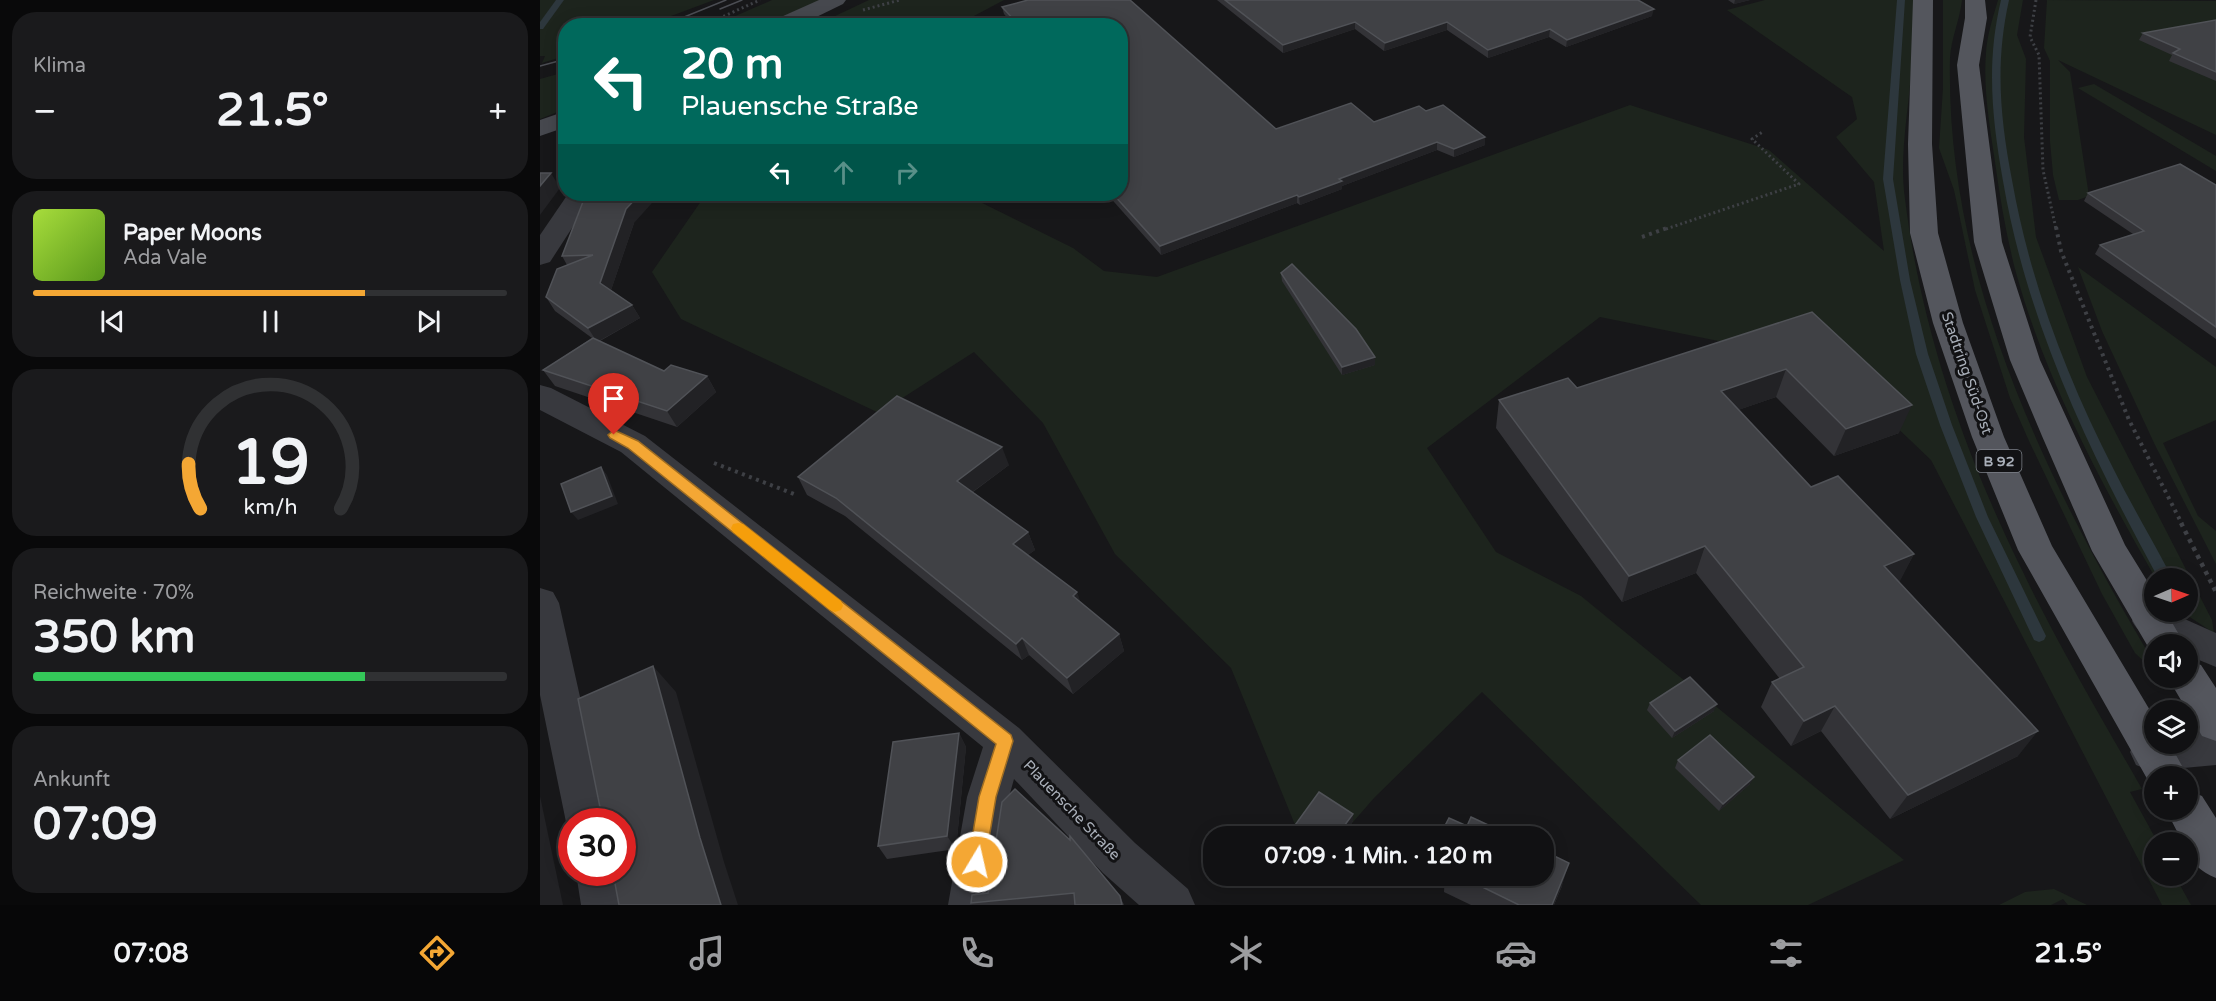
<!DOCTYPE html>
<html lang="de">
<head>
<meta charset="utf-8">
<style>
  body { margin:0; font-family:"Varela Round",sans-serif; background:#1a1a1c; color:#f1f3f6; height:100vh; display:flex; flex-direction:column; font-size:22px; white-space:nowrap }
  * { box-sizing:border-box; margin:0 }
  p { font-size:20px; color:#9c9da0 }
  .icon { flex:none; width:33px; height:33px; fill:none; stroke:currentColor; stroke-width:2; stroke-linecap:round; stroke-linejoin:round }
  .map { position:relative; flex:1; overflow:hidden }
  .drawer { display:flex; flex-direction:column; gap:12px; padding:12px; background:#09090a; width:540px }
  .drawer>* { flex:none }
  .banner { position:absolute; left:18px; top:18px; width:570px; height:183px; border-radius:24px; box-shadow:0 3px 15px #0003,0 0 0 2px #303133; background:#00695c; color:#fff; overflow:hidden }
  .needle { width:39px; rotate:88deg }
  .controls { position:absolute; left:1604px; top:568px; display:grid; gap:12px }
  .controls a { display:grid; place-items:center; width:54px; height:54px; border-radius:50%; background:#111113; box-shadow:0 3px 15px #0003,0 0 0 2px #303133; font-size:30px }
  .speed { position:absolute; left:18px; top:808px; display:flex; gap:12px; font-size:30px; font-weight:700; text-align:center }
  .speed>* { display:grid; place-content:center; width:78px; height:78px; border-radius:50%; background:#111113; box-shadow:0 3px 15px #0003,0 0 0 2px #303133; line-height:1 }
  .speed .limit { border:9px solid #d22; background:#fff; color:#111 }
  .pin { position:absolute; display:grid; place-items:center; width:51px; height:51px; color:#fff; margin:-62px -26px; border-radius:50% 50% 50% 0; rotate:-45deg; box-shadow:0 0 6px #0007 }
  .pin .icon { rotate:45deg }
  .me { position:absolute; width:66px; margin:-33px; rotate:9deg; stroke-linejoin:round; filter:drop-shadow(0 0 4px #0008) }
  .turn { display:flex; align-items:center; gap:21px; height:126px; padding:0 24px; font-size:27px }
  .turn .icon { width:78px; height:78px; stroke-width:2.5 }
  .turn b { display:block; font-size:42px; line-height:51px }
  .lanes { display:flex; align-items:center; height:57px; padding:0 24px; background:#0003; justify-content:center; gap:30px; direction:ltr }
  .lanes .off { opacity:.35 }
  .big { font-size:45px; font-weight:800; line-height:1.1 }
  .drawer .card { flex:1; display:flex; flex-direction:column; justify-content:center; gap:9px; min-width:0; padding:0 21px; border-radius:24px; background:#1a1a1c }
  .drawer .dial { align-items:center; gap:0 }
  .dial svg { height:156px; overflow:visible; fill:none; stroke:#303133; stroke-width:7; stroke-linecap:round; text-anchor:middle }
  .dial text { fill:#f1f3f6; stroke:none }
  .song { display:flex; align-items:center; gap:18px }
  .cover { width:72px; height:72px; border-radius:9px; background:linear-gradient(135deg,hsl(80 70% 55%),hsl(90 70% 35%)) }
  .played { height:6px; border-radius:3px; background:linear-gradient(90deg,#f4a734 70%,#303133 70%) }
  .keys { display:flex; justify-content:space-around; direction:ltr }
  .heat { display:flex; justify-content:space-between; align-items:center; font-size:33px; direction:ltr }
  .charge { height:9px; border-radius:4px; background:linear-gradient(90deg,#34c759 70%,#303133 0) }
  .trip { position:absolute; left:663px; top:826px; width:351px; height:60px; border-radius:24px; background:#111113; box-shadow:0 3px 15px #0003,0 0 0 2px #303133; font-weight:800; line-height:60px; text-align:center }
  .dock { display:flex; height:96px; justify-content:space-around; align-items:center; background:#070708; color:#9c9da0 }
  .dock .icon { width:42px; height:42px }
  .dock .on { color:#f4a734 }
  .dock b { font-size:27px; color:#f1f3f6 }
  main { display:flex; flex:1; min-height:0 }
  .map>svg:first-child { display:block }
  .green { fill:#1d241d }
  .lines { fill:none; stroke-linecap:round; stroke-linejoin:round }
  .stream { fill:#2d373d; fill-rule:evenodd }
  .path-far2 { stroke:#3e4045; stroke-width:3; stroke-dasharray:2 3; stroke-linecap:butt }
  .path-far1 { stroke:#3e4045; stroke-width:4; stroke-dasharray:3 4.5; stroke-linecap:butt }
  .path { stroke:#3e4045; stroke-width:4.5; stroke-dasharray:4 5; stroke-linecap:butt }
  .minor { fill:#38393e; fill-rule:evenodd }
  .secondary { fill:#46484e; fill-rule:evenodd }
  .primary { fill:#54565d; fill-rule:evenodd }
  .tram { stroke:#4b4d53; stroke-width:1.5 }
  .wall { fill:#333337 }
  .shaded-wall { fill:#222225 }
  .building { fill:#404145; stroke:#505257; stroke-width:1.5 }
  .route { fill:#f4a734; stroke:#9f6d22; stroke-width:1.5 }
  .slow { fill:#f59e0b }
  .labels { text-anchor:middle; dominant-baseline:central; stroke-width:6; stroke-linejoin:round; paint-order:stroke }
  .shield { fill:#121214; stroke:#7c8088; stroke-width:1.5 }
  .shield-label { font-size:14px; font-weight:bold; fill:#a9afb9 }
  .street-label { font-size:15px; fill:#a9afb9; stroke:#121214 }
</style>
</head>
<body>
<main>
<section class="drawer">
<div class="card"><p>Klima</p>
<div class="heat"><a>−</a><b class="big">21.5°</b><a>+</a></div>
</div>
<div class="card">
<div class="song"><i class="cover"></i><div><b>Paper Moons</b><p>Ada Vale</p></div></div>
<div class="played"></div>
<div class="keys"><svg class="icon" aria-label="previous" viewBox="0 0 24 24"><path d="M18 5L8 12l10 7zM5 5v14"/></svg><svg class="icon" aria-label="pause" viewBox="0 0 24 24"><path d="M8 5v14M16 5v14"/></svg><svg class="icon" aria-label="next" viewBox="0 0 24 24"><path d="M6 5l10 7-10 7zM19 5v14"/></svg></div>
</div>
<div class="card dial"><svg viewBox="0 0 100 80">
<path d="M14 69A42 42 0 1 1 86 69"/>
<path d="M14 69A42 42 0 0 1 8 46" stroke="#f4a734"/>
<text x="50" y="56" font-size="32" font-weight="700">19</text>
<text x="50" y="72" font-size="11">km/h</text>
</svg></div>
<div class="card"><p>Reichweite · 70%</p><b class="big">350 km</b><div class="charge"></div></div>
<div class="card"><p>Ankunft</p><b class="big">07:09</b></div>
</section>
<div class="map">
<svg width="1676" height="905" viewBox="0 0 1676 905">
  <rect width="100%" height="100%" fill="#171719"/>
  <!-- green -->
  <g class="green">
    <path d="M 0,0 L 174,0 L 107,25 L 26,26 L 25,56 L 2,63 L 5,56 L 0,56 Z"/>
    <path d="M 232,0 L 282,0 L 224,25 L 180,26 L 184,21 Z"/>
    <path d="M 329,0 L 464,0 L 417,25 L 276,25 Z"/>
    <path d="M 1225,0 L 1374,0 C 1373,24 1373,49 1371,73 C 1368,115 1359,157 1365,199 C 1381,329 1425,454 1482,570 C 1518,645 1561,717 1602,789 L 1590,792 L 1618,843 L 1614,843 L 1614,876 L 1635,876 L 1651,905 L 1622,905 L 1391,460 L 1263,338 L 1228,351 L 1060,317 L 887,448 L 956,552 L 1041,596 L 1364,860 L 1268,905 L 1161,905 L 942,692 L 834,798 L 800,837 L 760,837 L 691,668 L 575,554 L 503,423 L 434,352 L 339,413 L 141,319 L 112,272 L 166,194 L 424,194 L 533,248 L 564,271 L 617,277 L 1090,105 L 1229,150 L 1344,251 L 1334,182 L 1296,137 L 1317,119 L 1312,97 L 1187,10 Z"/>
    <path d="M 1403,0 L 1422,0 C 1420,19 1411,39 1410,58 C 1405,276 1506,480 1614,663 L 1611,668 L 1595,653 L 1562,594 L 1489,441 L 1470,398 L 1435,290 L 1414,190 L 1399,148 L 1403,88 Z"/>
    <path d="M 1458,0 L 1483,0 L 1477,35 L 1486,59 L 1484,137 L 1496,237 L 1547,377 L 1672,620 L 1674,633 L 1642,612 L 1647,612 L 1647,579 L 1616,579 C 1561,483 1504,377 1475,269 C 1466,234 1460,198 1455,162 C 1450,127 1443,89 1446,53 C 1447,35 1453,17 1458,0 Z"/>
    <path d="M 1507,0 L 1676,1 L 1676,135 L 1518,60 L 1530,72 L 1549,196 L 1538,200 L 1519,200 L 1513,175 L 1510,141 L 1510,61 L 1504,48 Z"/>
    <path d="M 25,72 L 25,109 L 0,119 L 0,79 Z"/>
    <path d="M 1554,84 L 1676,156 L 1676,171 L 1538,88 Z"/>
    <path d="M 1538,267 L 1676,367 L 1676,420 L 1623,443 L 1658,516 L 1676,531 L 1676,564 L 1615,445 L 1562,331 Z"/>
    <path d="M 1514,889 L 1547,905 L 1528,905 L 1523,899 L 1511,905 L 1459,905 L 1485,892 Z"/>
  </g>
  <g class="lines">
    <!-- stream -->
    <g class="stream">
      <path d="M 16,0 L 24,0 L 3,29 L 0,29 L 0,22 Z"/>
      <path d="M 1357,0 L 1365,0 L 1353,179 L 1370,280 L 1388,354 L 1412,425 L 1448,517 L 1506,636 L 1504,640 L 1499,642 L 1494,640 L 1436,517 L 1400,425 L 1376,354 L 1360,280 L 1343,179 Z"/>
      <path d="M 1461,0 L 1469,0 C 1455,63 1460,117 1472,180 C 1490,282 1527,378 1574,470 C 1591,504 1610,536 1628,570 L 1626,574 L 1621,575 L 1616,574 C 1548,449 1487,322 1463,181 C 1452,118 1446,63 1461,0 Z"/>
    </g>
    <!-- path-far2 -->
    <g class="path-far2">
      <path d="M 1496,0 L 1490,37 L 1499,55 L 1503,170 L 1516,229"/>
      <path d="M 323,10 L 360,0"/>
      <path d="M 172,26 L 182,17 L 220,0"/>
      <path d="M 1126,229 L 1259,184 L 1212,139 L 1224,131"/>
    </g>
    <!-- path-far1 -->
    <g class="path-far1">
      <path d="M 1516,227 L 1521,251 L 1589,420 L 1642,524"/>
      <path d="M 1102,237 L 1130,227"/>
      <path d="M 174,463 L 254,494"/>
    </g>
    <!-- path -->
    <path class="path" d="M 1641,523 L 1676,592"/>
    <!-- minor -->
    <g class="minor">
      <path d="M 28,194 L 54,194 L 10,262 L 0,265 L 0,235 Z"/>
      <path d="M 0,385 L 11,388 L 105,436 L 479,728 L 595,843 L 648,889 L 655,905 L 599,905 L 563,873 L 474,779 L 469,797 L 454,905 L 408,905 L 427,797 L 443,747 L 81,452 L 0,410 Z"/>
      <path d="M 0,588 L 13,592 L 19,603 L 68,822 L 32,822 L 32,836 L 26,822 L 0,695 Z"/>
      <path d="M 1611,605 L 1614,606 L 1614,612 L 1629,612 L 1676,633 L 1676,667 L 1647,655 L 1647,645 C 1626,645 1603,642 1592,621 L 1598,610 Z"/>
      <path d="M 1676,727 L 1676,765 L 1611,771 L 1596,765 L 1590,752 L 1596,739 L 1614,733 L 1614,744 L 1647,744 L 1647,730 Z"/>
      <path d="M 36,873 L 80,873 L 87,905 L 41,905 Z"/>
    </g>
    <!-- secondary -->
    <g class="secondary">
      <path d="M 279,0 L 306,0 L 303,4 L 258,26 L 230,26 L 232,21 Z"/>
      <path d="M 26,111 L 26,127 L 0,136 L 0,120 Z"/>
    </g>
    <!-- primary -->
    <g class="primary">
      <path d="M 1373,0 L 1393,0 L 1392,144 L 1398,233 L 1423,323 L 1464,437 L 1512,546 L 1614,717 L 1614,744 L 1630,744 L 1648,777 L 1647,779 L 1647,777 L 1614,777 L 1614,791 L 1478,550 L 1432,437 L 1393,323 L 1370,233 L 1368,144 Z"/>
      <path d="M 1425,0 L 1445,0 L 1447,18 L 1439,65 L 1462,242 L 1500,360 L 1585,545 L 1614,592 L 1614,612 L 1626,612 L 1645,645 L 1614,645 L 1614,657 L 1552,551 L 1502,436 L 1470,360 L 1434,242 L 1417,65 L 1425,18 Z"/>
      <path d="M 1647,660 L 1661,665 L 1676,688 L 1676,741 L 1662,736 L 1628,678 L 1647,678 Z"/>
      <path d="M 1647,790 L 1662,796 L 1676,818 L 1676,878 C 1661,872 1647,861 1647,843 L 1643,843 L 1626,810 L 1647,810 Z"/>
    </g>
    <!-- tram -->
    <g class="tram">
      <path d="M 180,9 L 202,0"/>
      <path d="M 122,26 L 186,0"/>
      <path d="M 0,66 L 26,59"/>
    </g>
  </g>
  <!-- wall -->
  <g class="wall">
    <path d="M 677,0 L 1098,0 L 1112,16 L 1026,47 L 1009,37 L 948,58 L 907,30 L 844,51 L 815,29 L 743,53 Z"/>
    <path d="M 1188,0 L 1210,0 L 1194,4 Z"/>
    <path d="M 462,7 L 736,129 L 834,122 L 886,111 L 945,145 L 914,157 L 897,150 L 802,186 L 802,189 L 760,205 L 757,203 L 621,255 L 567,194 L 580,194 L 472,23 L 464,14 Z"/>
    <path d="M 1676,20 L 1676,81 L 1629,61 L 1632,55 L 1599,40 L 1603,33 Z"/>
    <path d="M 1676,185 L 1676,339 L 1555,254 L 1560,245 L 1593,234 L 1544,201 L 1548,193 Z"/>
    <path d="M 94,223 L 71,290 L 92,305 L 100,318 L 60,341 L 124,371 L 167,376 L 176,392 L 137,427 L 15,386 L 3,370 L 52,338 L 15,311 L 6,297 L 27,265 L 22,256 Z"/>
    <path d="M 741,273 L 835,365 L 802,375 L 742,281 Z"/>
    <path d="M 1272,312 L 1359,433 L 1294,456 L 1236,397 L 1198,410 L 1271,487 L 1374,554 L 1359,581 L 1478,756 L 1350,819 L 1281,731 L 1251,746 L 1221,707 L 1232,682 L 1240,679 L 1156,573 L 1082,602 L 956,428 L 959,400 L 1037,388 Z"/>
    <path d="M 469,465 L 433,492 L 488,532 L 495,550 L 488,555 L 541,603 L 579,634 L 584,651 L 533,694 L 489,655 L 482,660 L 305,516 L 267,495 L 258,477 Z"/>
    <path d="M 1110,703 L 1174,711 L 1132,738 L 1107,710 Z"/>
    <path d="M 419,733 L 426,747 L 416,849 L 347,859 L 338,846 Z"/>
    <path d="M 1138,760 L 1210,784 L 1179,811 L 1135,768 Z"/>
    <path d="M 462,802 L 580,896 L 584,905 L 432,905 L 431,903 L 448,893 Z"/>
    <path d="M 813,821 L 802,837 L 750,837 L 750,832 Z"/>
    <path d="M 905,876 L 1004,876 L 1022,886 L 1014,905 L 931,905 L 904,892 Z"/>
  </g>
  <!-- shaded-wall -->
  <g class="shaded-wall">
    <path d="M 1195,0 L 1210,0 L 1194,4 Z"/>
    <path d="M 1114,9 L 1112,16 L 1026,47 L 1027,40 Z"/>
    <path d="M 815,22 L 815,29 L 743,53 L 743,45 Z"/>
    <path d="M 907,22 L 907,30 L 844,51 L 845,43 Z"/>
    <path d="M 1010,29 L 1009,37 L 948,58 L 948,50 Z"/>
    <path d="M 945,137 L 945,145 L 914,157 L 914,149 Z"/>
    <path d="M 897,142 L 897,150 L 802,186 L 802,189 L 760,205 L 759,197 L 799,179 Z"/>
    <path d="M 11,173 L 20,188 L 0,215 L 0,186 Z"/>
    <path d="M 100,194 L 120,194 L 94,223 L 69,296 L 60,283 L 86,209 Z"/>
    <path d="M 757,195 L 757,203 L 621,255 L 620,246 Z"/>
    <path d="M 92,305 L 100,318 L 57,342 L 48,328 Z"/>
    <path d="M 835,357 L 835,365 L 802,375 L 802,367 Z"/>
    <path d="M 1246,369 L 1236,397 L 1172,419 L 1181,391 Z"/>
    <path d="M 167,376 L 176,392 L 137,427 L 127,411 Z"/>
    <path d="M 1372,405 L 1359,433 L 1294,456 L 1306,429 Z"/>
    <path d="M 462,447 L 469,465 L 424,498 L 417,481 Z"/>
    <path d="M 61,467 L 67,475 L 78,504 L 38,520 L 31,512 Z"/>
    <path d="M 488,532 L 495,550 L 479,561 L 473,544 Z"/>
    <path d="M 1165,546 L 1156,573 L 1082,602 L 1089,576 Z"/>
    <path d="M 1374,554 L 1360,581 L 1330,593 L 1344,566 Z"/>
    <path d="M 537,592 L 543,609 L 533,596 Z"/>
    <path d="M 579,634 L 584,651 L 533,694 L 527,678 Z"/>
    <path d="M 482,638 L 489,655 L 482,660 L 476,644 Z"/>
    <path d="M 113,666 L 136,692 L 184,862 L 198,905 L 181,905 L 160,838 Z"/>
    <path d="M 1177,704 L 1174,711 L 1132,738 L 1135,731 Z"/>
    <path d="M 1295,706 L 1281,731 L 1251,746 L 1264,721 Z"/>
    <path d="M 1498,731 L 1478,756 L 1350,819 L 1368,795 Z"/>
    <path d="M 419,733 L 426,747 L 416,849 L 407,836 Z"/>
    <path d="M 1214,777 L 1210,784 L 1179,811 L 1183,804 Z"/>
    <path d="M 0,796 L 23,905 L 0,905 Z"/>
    <path d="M 813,814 L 813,821 L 802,837 L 796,837 Z"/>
    <path d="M 1029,863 L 1022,886 L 1014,905 L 1012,905 Z"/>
  </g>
  <!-- building -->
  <g class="building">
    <path d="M 488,0 L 590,0 L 736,129 L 811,103 L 834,122 L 879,106 L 886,111 L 903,105 L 945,137 L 914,149 L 897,142 L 799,179 L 802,181 L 759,197 L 757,195 L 620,246 L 573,194 L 580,194 L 580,26 L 464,26 L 476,22 L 462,7 Z"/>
    <path d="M 685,0 L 1098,0 L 1114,9 L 1027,40 L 1010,29 L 948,50 L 907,22 L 845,43 L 815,22 L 743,45 Z"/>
    <path d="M 1676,20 L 1676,72 L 1633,53 L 1640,49 L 1603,33 Z"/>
    <path d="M 1640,164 L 1676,185 L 1676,327 L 1560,245 L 1604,231 L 1548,193 Z"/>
    <path d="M 0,173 L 11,173 L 0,186 Z"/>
    <path d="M 46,194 L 100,194 L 86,209 L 60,283 L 92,305 L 48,328 L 6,297 L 17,269 L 53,255 L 22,256 Z"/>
    <path d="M 752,264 L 816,329 L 835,357 L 802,367 L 741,273 Z"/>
    <path d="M 1272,312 L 1372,405 L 1306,429 L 1246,369 L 1181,391 L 1271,487 L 1298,476 L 1374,554 L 1344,566 L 1498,731 L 1368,795 L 1295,706 L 1264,721 L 1232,682 L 1264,667 L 1165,546 L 1089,576 L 959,400 L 1028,378 L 1037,388 Z"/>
    <path d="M 53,338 L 124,371 L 131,365 L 167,376 L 127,411 L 3,370 Z"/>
    <path d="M 357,396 L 462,447 L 417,481 L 488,532 L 473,544 L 537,592 L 533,596 L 579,634 L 527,678 L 482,638 L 476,644 L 296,498 L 258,477 Z"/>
    <path d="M 61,467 L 72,496 L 31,512 L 21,484 Z"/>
    <path d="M 113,666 L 160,838 L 181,905 L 79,905 L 73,873 L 82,873 L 82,822 L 63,822 L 38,699 Z"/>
    <path d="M 1150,677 L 1177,704 L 1135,731 L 1110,703 Z"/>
    <path d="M 419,733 L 407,836 L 338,846 L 353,742 Z"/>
    <path d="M 1170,735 L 1214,777 L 1183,804 L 1138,760 Z"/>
    <path d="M 475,789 L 530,840 L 530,836 L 580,896 L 582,905 L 535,905 L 534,893 L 431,903 L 432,895 L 448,893 L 462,802 Z"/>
    <path d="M 779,792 L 813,814 L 796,837 L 758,837 L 750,832 Z"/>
    <path d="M 931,817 L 974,837 L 899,837 L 909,818 L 927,826 Z"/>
    <path d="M 1004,851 L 1029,863 L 1012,905 L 979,905 L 920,876 L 1004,876 Z"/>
  </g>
  <!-- route -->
  <path class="route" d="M 74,430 L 98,441 L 471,735 L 473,741 L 456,797 L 444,868 L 437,871 L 431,868 L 428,862 L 439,797 L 456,744 L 88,448 L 70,438 L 68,435 Z"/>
  <!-- slow -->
  <path class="slow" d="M 198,523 L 203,524 L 301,601 L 303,606 L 301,610 L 295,612 L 290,610 L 193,532 L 191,528 L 193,524 Z"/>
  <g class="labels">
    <!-- shield labels -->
    <rect class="shield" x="1436.5" y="450" width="45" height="22" rx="4.5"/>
    <g class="shield-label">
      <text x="1459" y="461">B 92</text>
    </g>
    <!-- street labels -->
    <g class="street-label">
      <text transform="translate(1427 373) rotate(71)">Stadtring Süd-Ost</text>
      <text transform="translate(532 810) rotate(46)">Plauensche Straße</text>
    </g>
  </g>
</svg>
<div class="controls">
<a><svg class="needle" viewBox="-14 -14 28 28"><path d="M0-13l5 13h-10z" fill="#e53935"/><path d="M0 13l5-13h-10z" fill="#9c9da0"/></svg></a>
<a><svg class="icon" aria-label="sound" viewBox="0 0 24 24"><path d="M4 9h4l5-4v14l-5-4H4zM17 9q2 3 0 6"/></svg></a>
<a><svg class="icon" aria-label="layers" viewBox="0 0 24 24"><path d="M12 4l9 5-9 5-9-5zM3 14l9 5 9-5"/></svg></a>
<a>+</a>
<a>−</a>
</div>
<div class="speed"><div class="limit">30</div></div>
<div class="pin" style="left:74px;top:435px;background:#d93025"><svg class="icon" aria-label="arrive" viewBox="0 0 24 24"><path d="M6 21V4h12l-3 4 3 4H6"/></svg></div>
<svg class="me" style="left:437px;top:862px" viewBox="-20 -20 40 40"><circle r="17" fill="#f4a734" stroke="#fff" stroke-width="3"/><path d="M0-11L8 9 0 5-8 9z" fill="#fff"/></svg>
<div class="trip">07:09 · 1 Min. · 120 m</div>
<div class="banner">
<div class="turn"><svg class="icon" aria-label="left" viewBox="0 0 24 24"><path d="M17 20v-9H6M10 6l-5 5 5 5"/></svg><div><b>20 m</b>Plauensche Straße</div></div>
<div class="lanes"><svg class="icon" aria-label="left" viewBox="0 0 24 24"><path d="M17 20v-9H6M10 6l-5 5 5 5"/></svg><svg class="icon off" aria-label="ahead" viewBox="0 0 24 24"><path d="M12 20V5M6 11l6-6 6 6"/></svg><svg class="icon off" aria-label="right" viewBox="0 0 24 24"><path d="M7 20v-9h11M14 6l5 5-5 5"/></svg></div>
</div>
</div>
</main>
<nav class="dock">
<b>07:08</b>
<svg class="icon on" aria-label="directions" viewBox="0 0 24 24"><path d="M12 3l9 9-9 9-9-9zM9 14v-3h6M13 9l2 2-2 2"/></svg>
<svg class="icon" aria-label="music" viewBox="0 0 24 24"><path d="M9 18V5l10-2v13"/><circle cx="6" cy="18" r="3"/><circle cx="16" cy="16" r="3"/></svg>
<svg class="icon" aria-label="phone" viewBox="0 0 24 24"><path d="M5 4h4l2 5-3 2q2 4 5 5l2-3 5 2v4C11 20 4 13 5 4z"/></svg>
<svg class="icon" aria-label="climate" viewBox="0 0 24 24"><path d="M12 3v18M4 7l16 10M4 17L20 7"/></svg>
<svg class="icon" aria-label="car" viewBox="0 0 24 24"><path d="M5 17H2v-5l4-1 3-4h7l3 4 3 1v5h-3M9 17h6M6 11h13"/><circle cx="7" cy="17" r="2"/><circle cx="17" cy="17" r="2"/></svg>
<svg class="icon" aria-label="filters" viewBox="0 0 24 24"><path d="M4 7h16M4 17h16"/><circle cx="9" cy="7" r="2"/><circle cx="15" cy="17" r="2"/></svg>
<b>21.5°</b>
</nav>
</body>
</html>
